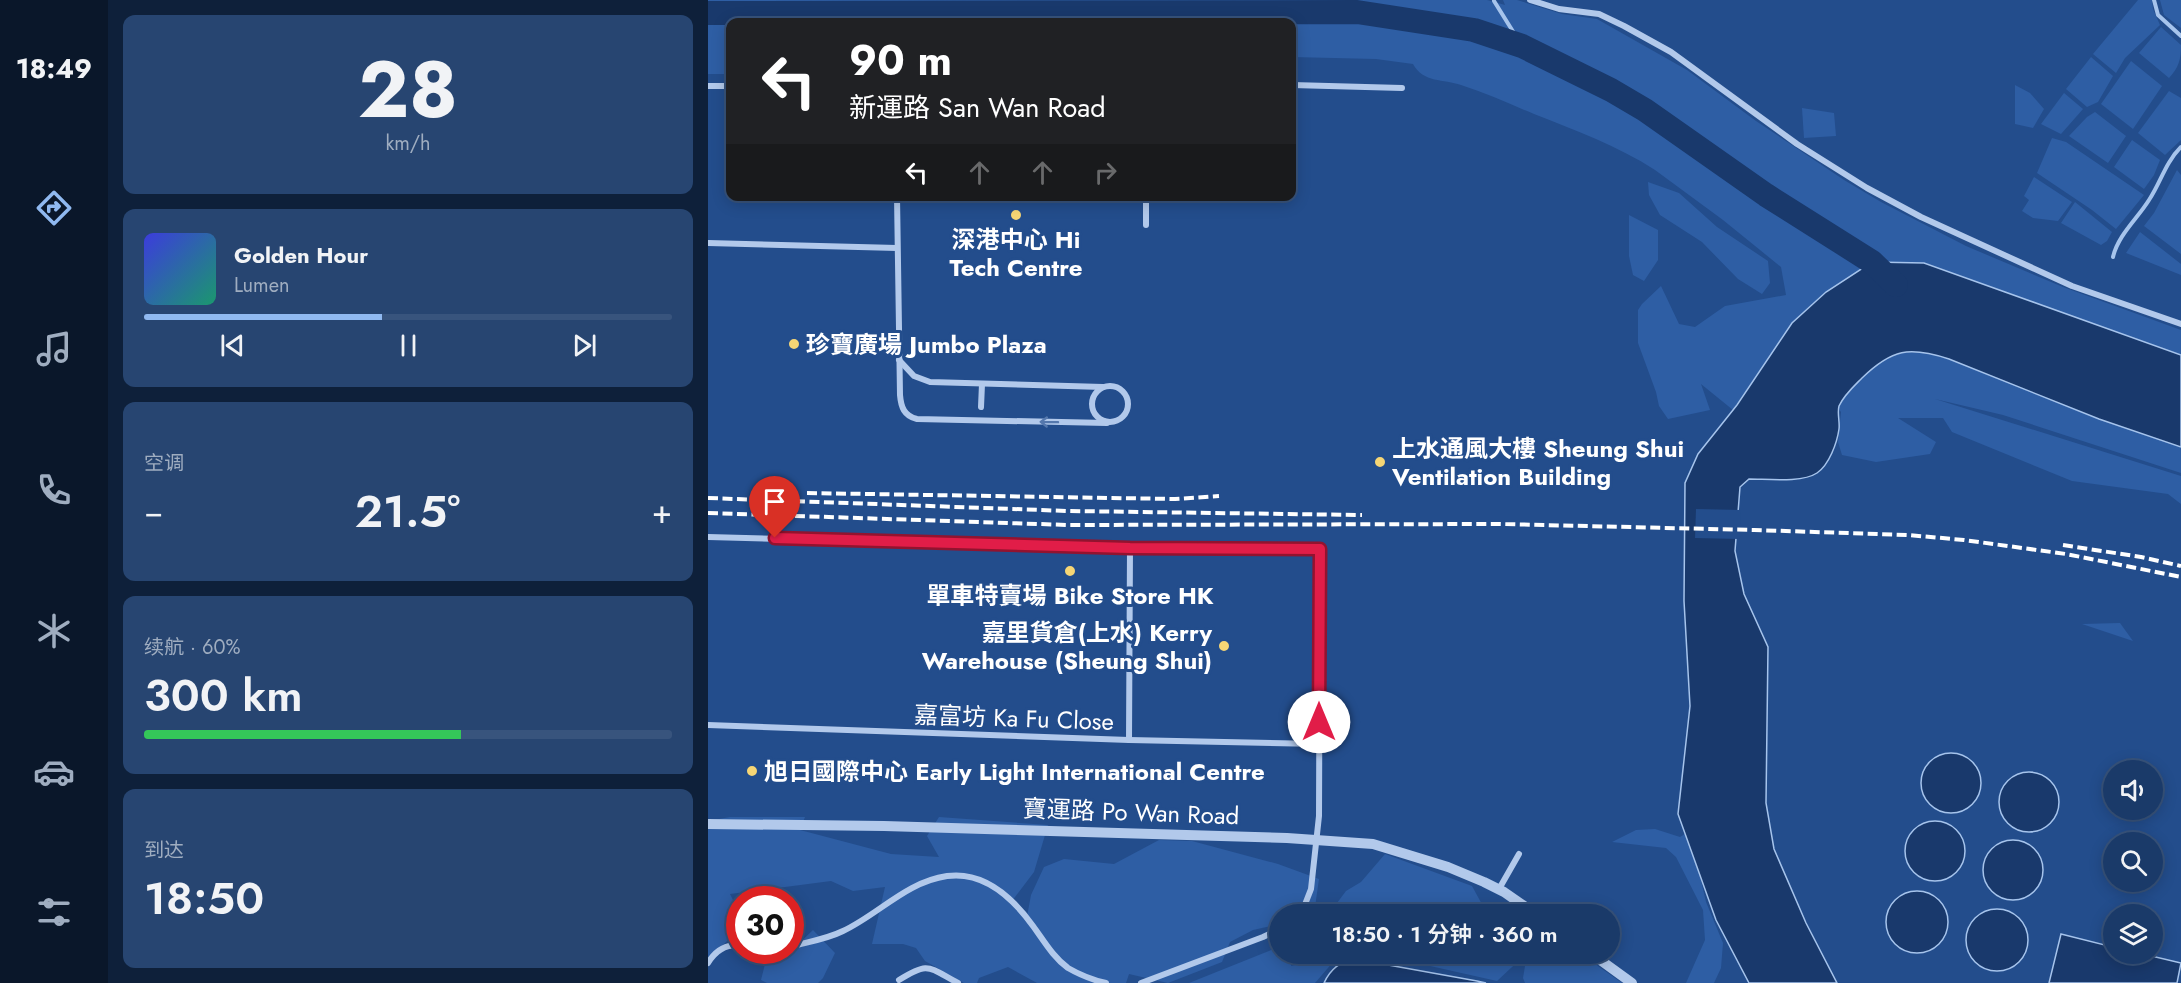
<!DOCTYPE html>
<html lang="zh">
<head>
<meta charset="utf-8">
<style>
  body { margin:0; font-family:Jost,"Noto Sans SC",sans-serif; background:#274571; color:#f1f3f6; height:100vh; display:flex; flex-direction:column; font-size:22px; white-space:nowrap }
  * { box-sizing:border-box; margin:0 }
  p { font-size:20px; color:#9fadc0 }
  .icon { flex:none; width:33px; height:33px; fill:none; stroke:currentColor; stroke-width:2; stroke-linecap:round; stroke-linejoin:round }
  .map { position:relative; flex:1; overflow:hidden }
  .side { display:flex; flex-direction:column; gap:15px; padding:15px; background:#0e203a; width:600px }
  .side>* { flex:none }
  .top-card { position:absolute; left:18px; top:18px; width:570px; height:183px; border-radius:12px; box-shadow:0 3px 15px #0003,0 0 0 2px #38547d; background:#202124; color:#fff; overflow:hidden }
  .tools { position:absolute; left:1395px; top:760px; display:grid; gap:12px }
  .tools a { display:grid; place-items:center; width:60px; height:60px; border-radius:50%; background:#1a3a69; box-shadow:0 3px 15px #0003,0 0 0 2px #38547d; font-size:30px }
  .speed { position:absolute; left:18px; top:886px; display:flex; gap:12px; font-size:30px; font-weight:700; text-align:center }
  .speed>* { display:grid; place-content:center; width:78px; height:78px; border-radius:50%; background:#1a3a69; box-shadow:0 3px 15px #0003,0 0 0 2px #38547d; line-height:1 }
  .speed .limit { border:9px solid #d22; background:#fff; color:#111 }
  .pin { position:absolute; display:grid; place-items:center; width:51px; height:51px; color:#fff; margin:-62px -26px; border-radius:50% 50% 50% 0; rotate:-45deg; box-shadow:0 0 6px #0007 }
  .pin .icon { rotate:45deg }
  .me { position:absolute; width:66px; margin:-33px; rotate:0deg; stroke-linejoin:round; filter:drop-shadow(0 0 4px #0008) }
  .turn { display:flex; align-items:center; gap:21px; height:126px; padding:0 24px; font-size:27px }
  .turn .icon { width:78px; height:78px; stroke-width:2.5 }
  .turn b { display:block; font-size:42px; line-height:51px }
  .lanes { display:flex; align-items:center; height:57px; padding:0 24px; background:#0003; justify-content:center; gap:30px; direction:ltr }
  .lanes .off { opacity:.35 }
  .big { font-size:45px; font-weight:600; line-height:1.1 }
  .side .widget { flex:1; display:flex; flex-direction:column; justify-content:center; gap:9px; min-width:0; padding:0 21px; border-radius:12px; background:#274571 }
  .side .dial { align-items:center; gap:0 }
  .dial b { font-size:78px; line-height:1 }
  .song { display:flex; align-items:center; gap:18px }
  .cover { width:72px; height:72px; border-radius:9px; background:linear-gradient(135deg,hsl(240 70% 55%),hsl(160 70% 35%)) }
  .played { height:6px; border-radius:3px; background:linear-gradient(90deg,#90b9f0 45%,#38547d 45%) }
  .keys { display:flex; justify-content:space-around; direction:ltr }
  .heat { display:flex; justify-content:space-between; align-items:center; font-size:33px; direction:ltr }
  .charge { height:9px; border-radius:4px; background:linear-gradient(90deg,#34c759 60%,#38547d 0) }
  .trip { position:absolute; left:561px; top:904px; width:351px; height:60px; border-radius:30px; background:#1a3a69; box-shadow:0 3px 15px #0003,0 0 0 2px #38547d; font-weight:600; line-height:60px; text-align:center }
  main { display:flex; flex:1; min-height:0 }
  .menu { display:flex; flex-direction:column; width:108px; justify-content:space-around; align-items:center; background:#0a172a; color:#9fadc0 }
  .menu .icon { width:42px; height:42px }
  .menu .active { color:#90b9f0 }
  .menu b { font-size:27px; color:#f1f3f6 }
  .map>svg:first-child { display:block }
  .green { fill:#2e5ea4 }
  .water { fill:#19396c; stroke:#a6c4ec; stroke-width:1.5 }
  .pier { fill:#234d8c }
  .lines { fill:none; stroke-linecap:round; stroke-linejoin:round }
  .stream { stroke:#a6c4ec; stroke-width:4 }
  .river { stroke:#19396c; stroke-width:24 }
  .minor { stroke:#b2c9eb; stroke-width:6 }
  .tertiary { stroke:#b2c9eb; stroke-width:10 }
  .rail { stroke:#fff; stroke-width:4; stroke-dasharray:10 4.5; stroke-linecap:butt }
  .oneway { stroke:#5578ad }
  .route-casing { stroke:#92132f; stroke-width:15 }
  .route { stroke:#e11d48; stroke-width:10 }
  .poi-dot { fill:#f6d675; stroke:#234d8c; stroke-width:2 }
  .labels { text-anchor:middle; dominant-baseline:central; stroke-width:6; stroke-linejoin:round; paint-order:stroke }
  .poi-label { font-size:24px; font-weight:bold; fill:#fff; stroke:#234d8c; text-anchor:start }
  .street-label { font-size:24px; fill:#fff; stroke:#234d8c }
</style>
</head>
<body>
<main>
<nav class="menu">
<b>18:49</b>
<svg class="icon active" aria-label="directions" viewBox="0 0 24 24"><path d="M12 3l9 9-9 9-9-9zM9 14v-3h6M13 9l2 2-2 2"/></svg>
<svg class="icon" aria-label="music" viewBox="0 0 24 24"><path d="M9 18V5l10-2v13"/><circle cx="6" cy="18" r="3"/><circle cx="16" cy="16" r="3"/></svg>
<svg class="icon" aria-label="phone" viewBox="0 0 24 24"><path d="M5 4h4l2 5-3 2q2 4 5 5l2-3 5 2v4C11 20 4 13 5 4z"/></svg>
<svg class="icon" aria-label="climate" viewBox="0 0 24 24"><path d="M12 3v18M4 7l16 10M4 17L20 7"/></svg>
<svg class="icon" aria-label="car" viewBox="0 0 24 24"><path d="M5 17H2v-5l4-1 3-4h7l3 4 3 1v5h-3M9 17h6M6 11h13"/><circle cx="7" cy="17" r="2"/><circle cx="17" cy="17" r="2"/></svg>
<svg class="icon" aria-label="filters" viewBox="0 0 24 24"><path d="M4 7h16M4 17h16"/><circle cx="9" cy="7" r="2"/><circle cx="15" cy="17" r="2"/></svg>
</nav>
<section class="side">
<div class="widget dial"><b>28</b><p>km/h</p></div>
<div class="widget">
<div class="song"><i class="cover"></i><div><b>Golden Hour</b><p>Lumen</p></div></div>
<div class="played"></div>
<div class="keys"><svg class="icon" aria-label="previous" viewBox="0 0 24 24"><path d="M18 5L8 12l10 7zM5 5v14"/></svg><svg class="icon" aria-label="pause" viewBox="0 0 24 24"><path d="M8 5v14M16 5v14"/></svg><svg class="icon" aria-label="next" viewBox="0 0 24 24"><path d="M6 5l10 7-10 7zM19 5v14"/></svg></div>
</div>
<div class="widget"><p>空调</p>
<div class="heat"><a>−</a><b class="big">21.5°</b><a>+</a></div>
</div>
<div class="widget"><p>续航 · 60%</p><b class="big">300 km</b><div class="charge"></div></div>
<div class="widget"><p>到达</p><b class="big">18:50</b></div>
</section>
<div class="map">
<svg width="1473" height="983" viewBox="0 0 1473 983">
  <rect width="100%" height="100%" fill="#234d8c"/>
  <!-- green -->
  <g class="green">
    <path d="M 0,0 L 779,0 L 797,5 L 795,0 L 809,0 L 854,14 L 889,19 L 979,70 L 1048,121 L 1136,180 L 1173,202 L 1258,246 L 1355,287 L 1473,330 L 1473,355 L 1217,263 L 1164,262 L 1118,292 L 1084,323 L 1025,410 L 993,384 L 1002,410 L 960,419 L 951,406 L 948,392 L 930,343 L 930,310 L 934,304 L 953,286 L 971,324 L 987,327 L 1017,306 L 1078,295 L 1073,267 L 1015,220 L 947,170 C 910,146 867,130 826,114 C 802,104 778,93 753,85 C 736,79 715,83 705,64 L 668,59 L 584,57 L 584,22 L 22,22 L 22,74 L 0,74 Z"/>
    <path d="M 1430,0 L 1444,0 L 1445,9 L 1452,25 L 1417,58 L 1408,73 L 1385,54 Z"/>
    <path d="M 1452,0 L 1473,0 L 1473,28 L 1456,15 Z"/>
    <path d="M 1453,27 L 1473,45 C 1473,59 1471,67 1461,78 L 1431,53 Z"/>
    <path d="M 1383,57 L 1405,76 L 1390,102 L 1379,107 L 1358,89 Z"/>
    <path d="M 1423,61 L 1454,86 L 1425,129 L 1393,104 Z"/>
    <path d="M 1307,85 L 1322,93 L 1336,109 L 1325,128 L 1307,124 Z"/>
    <path d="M 1461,91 L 1473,98 L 1473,140 L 1457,155 L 1430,133 Z"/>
    <path d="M 1356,93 L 1375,109 L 1353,134 L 1333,124 Z"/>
    <path d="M 1094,108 L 1126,113 L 1128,136 L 1096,138 Z"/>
    <path d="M 1387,112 L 1418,136 L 1400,163 L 1361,136 L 1379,117 Z"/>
    <path d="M 1344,138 L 1358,142 L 1436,195 L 1408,229 L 1384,210 L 1329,173 Z"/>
    <path d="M 1424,140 L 1452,160 L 1446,175 L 1436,189 L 1406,167 Z"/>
    <path d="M 1469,170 L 1473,175 L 1473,254 L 1436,226 L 1446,213 Z"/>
    <path d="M 1326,177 L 1364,202 L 1350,221 L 1325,218 L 1314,211 L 1321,200 L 1316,196 Z"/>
    <path d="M 940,182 L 971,193 L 1009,227 L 1060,261 L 1062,283 L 1054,294 L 1030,279 L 994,242 L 952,215 L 941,195 Z"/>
    <path d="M 1367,202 L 1404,232 L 1399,241 L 1393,245 L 1353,223 Z"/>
    <path d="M 921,215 L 950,230 L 950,260 L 936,281 L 925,275 L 921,256 Z"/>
    <path d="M 1432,232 L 1473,264 L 1473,275 L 1418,253 Z"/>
    <path d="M 1196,352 L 1216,353 L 1241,359 L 1391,419 L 1473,447 L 1473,473 L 1295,415 L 1227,399 L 1473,476 L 1473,504 L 1460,494 L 1364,481 L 1244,432 L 1235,418 L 1190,418 L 1228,442 L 1222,454 L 1168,462 L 1134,455 L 1130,442 L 1133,412 L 1130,408 C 1143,384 1168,357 1196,352 Z"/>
    <path d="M 1412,623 L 1425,641 L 1374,624 Z"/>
    <path d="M 22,817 L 97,817 L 92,830 L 183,854 L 231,857 L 219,836 L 231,817 L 340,825 L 326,872 L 304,901 L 318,922 L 323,895 L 336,867 L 356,859 L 406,864 L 451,840 L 484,841 L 570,864 L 611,879 L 607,907 L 601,915 L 572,915 L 571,936 L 562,941 L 563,926 L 545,930 L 522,942 L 514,962 L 460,983 L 421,974 L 418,983 L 329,983 L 300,967 L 271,978 L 269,983 L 256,983 L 217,961 L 208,948 L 195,944 L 164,944 L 177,887 L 145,891 L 123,881 L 22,894 L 31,912 L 31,937 L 24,936 L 0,960 L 0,821 Z"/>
    <path d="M 947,829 L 972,837 L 980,832 L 988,859 L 998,902 L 1015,943 L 1013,968 L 1006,983 L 978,983 L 997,940 L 995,910 L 968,857 L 958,848 L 904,842 L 928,830 Z"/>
    <path d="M 677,854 L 764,886 L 776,908 L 819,915 L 620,915 L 638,891 L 653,882 Z"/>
    <path d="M 105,930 L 127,953 L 115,978 L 110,983 L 59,983 L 53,980 L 58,960 L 80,954 Z"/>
    <path d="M 571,947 L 572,954 L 585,954 L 583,966 L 600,962 L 603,954 L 632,954 L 607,983 L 481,983 Z"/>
    <path d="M 633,954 L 818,954 L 789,981 L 691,959 Z"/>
    <path d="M 819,954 L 873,954 L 914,983 L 817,983 L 815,978 Z"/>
  </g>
  <!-- water -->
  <g class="water">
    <path d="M 1164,262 L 1216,263 L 1473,355 L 1473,447 L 1391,419 L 1241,359 C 1201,346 1184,349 1154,378 C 1145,387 1136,395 1131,406 C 1129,413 1132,422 1131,429 C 1129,443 1121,465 1109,473 C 1094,483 1059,479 1041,479 L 1032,487 L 1027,551 L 1036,594 L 1060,647 L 1058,803 L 1066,849 L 1098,923 L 1129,983 L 1041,983 L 1008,920 L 970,814 L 982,706 L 976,601 L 977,483 L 990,454 L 1029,405 L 1084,323 L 1118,292 Z"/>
    <circle cx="1243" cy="783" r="30"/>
    <circle cx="1321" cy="802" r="30"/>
    <circle cx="1227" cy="851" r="30"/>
    <circle cx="1305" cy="870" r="30"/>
    <circle cx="1209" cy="922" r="31"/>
    <circle cx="1289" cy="940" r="31"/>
    <path d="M 1353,934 L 1405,947 L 1406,954 L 1435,954 L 1473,963 L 1469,983 L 1341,983 Z"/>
    <path d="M 647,959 L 769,981 L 778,983 L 616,983 C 622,970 632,961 647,959 Z"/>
  </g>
  <!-- pier -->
  <path class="pier" d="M 988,509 L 1033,510 L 1031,539 L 987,538 Z"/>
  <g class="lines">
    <!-- stream -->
    <g class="stream">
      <path d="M 1446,0 L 1450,15 L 1473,36"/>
      <path d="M 786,1 L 814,46"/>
      <path d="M 1405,257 C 1410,235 1430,218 1441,200 C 1453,182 1457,163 1473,147"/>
    </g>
    <!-- river -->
    <path class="river" d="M 0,13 L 649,12 L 766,30 L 814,46 L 903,90 L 937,110 L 1058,195 L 1164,262 L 1188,285"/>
    <!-- minor -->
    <g class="minor">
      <path d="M 822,0 L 851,9 L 891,14 L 916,26 L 963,52 L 1089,144 L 1159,188 L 1213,217 L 1364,286 L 1473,324"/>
      <path d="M 584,85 L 694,88"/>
      <path d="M 0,86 L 22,86"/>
      <path d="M 189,196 L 192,395 C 193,407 196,416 209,419 L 399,423"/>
      <path d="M 438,196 L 438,225"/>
      <path d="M 0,243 L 189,248"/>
      <path d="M 191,360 L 206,376 L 222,382 L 395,387"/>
      <circle cx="402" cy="404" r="18"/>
      <path d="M 273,407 L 274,384"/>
      <path d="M 0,537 L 422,548 L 612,549 L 611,816 L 603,889 L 596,907 L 588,915"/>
      <path d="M 0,725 L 421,740 L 611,744"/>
      <path d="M 421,740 L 422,548"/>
      <path d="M 791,889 L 811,854"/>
      <path d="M 82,947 C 99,942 119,939 135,931 C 171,914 198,882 239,876 C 276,871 305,898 325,926 C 336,941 345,957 360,968 C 372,975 385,980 398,983"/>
      <path d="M 0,963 C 7,951 17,944 32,945"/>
      <path d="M 191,980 C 221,961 220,967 250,983"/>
      <path d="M 433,983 L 555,937 L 572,929"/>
    </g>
    <!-- tertiary -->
    <g class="tertiary">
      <path d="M 0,824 L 176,826 L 579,838 L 665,844 L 740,867 L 776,882 L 796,892 L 829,915"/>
      <path d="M 884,954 L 924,983"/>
    </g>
    <!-- rail -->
    <g class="rail">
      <path d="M 99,493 L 467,499 L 511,496"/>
      <path d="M 0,498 L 360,511 L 654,515"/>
      <path d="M 0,513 L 360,525 L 792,524 L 1046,530 L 1200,535 L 1256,540 L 1358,554 L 1473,577"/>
      <path d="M 1355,545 L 1433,557 L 1473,566"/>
    </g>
  </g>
  <!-- one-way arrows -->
  <defs><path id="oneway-shaft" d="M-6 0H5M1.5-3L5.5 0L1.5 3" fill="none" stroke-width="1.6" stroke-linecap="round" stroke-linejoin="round" transform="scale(1.5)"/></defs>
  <use class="oneway" href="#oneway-shaft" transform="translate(341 422) rotate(-179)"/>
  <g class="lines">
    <!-- route casing -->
    <g class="route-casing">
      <path id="route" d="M 67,538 L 422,548 L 612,549 L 611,722"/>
    </g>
    <!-- route -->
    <use href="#route" class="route"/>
  </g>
  <!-- markers -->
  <g class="poi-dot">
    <circle cx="308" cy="215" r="6"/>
    <circle cx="86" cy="344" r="6"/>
    <circle cx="672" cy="462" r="6"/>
    <circle cx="362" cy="571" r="6"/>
    <circle cx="516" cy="646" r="6"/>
    <circle cx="44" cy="771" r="6"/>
  </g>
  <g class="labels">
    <!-- poi labels -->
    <g class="poi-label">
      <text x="308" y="239" text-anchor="middle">深港中心 Hi<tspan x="308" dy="28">Tech Centre</tspan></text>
      <text x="98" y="344">珍寶廣場 Jumbo Plaza</text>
      <text x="684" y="448">上水通風大樓 Sheung Shui<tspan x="684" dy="28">Ventilation Building</tspan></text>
      <text x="362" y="595" text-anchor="middle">單車特賣場 Bike Store HK</text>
      <text x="504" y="632" text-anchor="end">嘉里貨倉(上水) Kerry<tspan x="504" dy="28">Warehouse (Sheung Shui)</tspan></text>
      <text x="56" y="771">旭日國際中心 Early Light International Centre</text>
    </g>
    <!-- street labels -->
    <g class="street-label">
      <text transform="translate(306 718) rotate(2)">嘉富坊 Ka Fu Close</text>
      <text transform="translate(423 812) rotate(2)">寶運路 Po Wan Road</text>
    </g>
  </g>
</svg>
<div class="tools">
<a><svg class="icon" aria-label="sound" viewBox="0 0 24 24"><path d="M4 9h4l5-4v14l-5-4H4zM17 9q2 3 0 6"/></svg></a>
<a><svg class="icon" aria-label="search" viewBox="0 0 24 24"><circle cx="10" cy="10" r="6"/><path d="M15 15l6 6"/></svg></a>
<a><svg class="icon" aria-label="layers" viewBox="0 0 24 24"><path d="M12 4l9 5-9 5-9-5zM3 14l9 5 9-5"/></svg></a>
</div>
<div class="speed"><div class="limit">30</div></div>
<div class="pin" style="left:67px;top:538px;background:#d93025"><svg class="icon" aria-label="arrive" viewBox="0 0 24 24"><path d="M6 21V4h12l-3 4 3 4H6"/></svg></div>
<svg class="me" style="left:611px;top:722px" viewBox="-20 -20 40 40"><circle r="19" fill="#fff"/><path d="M0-13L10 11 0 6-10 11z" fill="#e11d48"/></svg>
<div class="trip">18:50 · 1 分钟 · 360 m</div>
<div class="top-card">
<div class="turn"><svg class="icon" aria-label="left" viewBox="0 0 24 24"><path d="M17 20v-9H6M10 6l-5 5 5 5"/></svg><div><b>90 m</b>新運路 San Wan Road</div></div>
<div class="lanes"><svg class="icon" aria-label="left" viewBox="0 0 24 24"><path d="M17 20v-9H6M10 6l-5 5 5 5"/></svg><svg class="icon off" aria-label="ahead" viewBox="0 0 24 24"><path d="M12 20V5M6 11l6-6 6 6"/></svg><svg class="icon off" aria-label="ahead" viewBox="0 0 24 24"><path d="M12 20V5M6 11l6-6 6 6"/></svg><svg class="icon off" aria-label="right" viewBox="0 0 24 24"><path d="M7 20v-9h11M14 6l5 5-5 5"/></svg></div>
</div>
</div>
</main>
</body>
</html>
